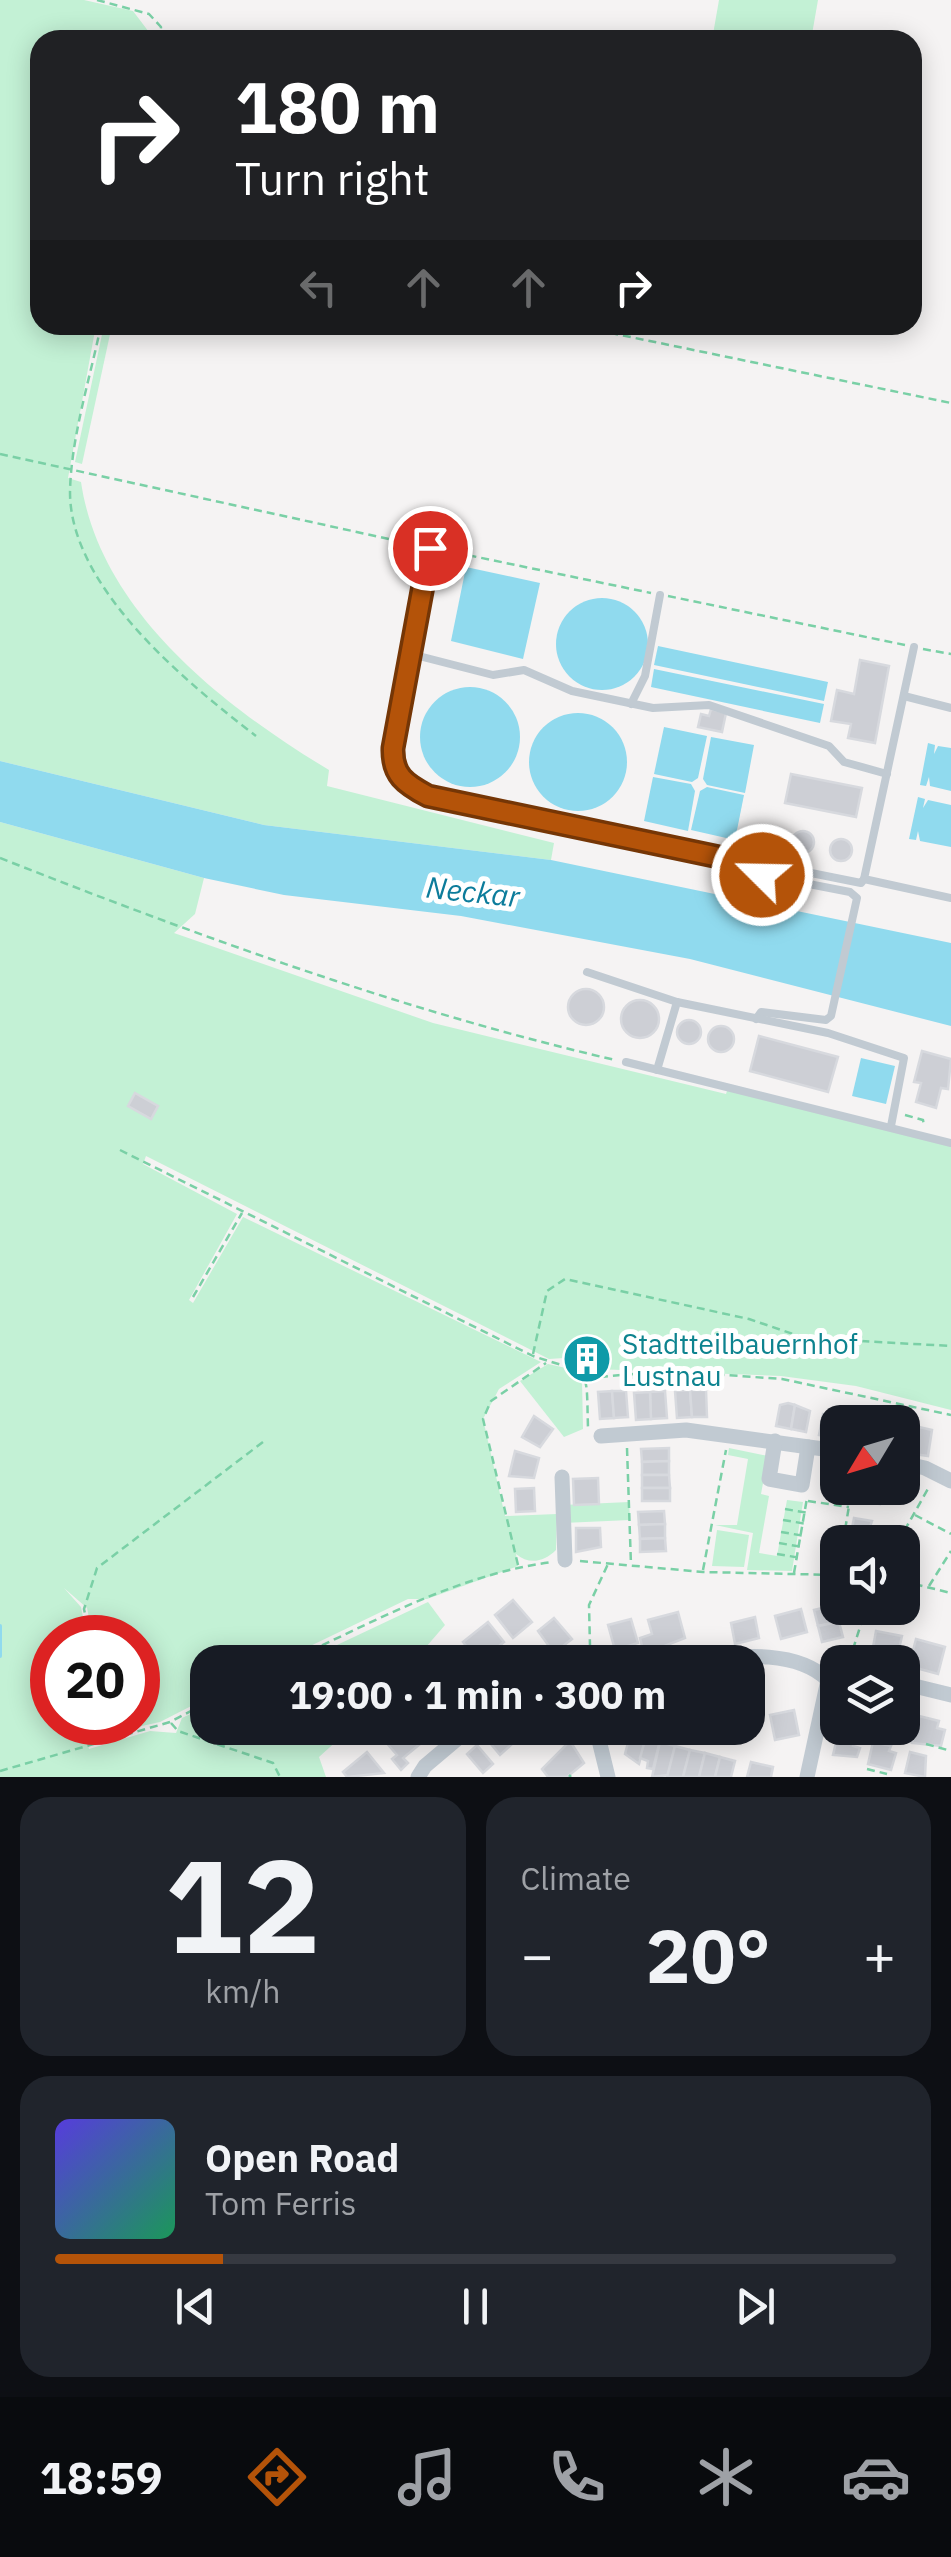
<!DOCTYPE html>
<html lang="en">
<head>
<meta charset="utf-8">
<style>
  body { margin:0; font-family:"IBM Plex Sans",sans-serif; background:#20242c; color:#f1f3f6; height:100vh; display:flex; flex-direction:column; font-size:38px; white-space:nowrap }
  * { box-sizing:border-box; margin:0 }
  p { font-size:32px; color:#9ea1a6 }
  .icon { flex:none; width:55px; height:55px; fill:none; stroke:currentColor; stroke-width:2; stroke-linecap:round; stroke-linejoin:round }
  .map { position:relative; height:1777px; overflow:hidden }
  .drawer { display:flex; flex-direction:column; gap:20px; padding:20px; background:#0d0f14; flex:1 }
  .drawer>* { flex:none }
  .guide { position:absolute; left:30px; top:30px; width:892px; height:305px; border-radius:30px; box-shadow:0 5px 25px #0003; background:#202124; color:#fff; overflow:hidden }
  .needle { width:65px; rotate:232deg }
  .fabs { position:absolute; left:820px; top:1405px; display:grid; gap:20px }
  .fabs a { display:grid; place-items:center; width:100px; height:100px; border-radius:20px; background:#171b24; box-shadow:0 5px 25px #0003; font-size:50px }
  .speed { position:absolute; left:30px; top:1615px; display:flex; gap:20px; font-size:50px; font-weight:700; text-align:center }
  .speed>* { display:grid; place-content:center; width:130px; height:130px; border-radius:50%; background:#171b24; box-shadow:0 5px 25px #0003; line-height:1 }
  .speed .limit { border:15px solid #d22; background:#fff; color:#111 }
  .pin { position:absolute; display:grid; place-items:center; width:85px; height:85px; color:#fff; margin:-42px; border:5px solid #fff; border-radius:50%; box-shadow:0 2px 10px #0007 }
  .me { position:absolute; width:110px; margin:-55px; rotate:293deg; stroke-linejoin:round; filter:drop-shadow(0 0 8px #0008) }
  .turn { display:flex; align-items:center; gap:35px; height:210px; padding:0 40px; font-size:45px }
  .turn .icon { width:130px; height:130px; stroke-width:2.5 }
  .turn b { display:block; font-size:70px; line-height:85px }
  .lanes { display:flex; align-items:center; height:95px; padding:0 40px; background:#0003; justify-content:center; gap:50px; direction:ltr }
  .lanes .off { opacity:.35 }
  .big { font-size:75px; font-weight:800; line-height:1.1 }
  .drawer .widget { flex:1; display:flex; flex-direction:column; justify-content:center; gap:15px; min-width:0; padding:0 35px; border-radius:30px; background:#20242c }
  .drawer .dial { align-items:center; gap:0 }
  .dial b { font-size:130px; line-height:1 }
  .song { display:flex; align-items:center; gap:30px }
  .cover { width:120px; height:120px; border-radius:15px; background:linear-gradient(135deg,hsl(250 70% 55%),hsl(150 70% 35%)) }
  .played { height:10px; border-radius:5px; background:linear-gradient(90deg,#b45309 20%,#363941 20%) }
  .keys { display:flex; justify-content:space-around; direction:ltr }
  .heat { display:flex; justify-content:space-between; align-items:center; font-size:55px; direction:ltr }
  .drawer .tiles { flex:1; display:grid; gap:20px; grid-template-columns:1fr 1fr }
  .widget:last-child { grid-column:span 2 }
  .trip { position:absolute; left:190px; top:1645px; width:575px; height:100px; border-radius:30px; background:#171b24; box-shadow:0 5px 25px #0003; font-weight:800; line-height:100px; text-align:center }
  .tabs { display:flex; height:160px; justify-content:space-around; align-items:center; background:#090b0e; color:#9ea1a6 }
  .tabs .icon { width:70px; height:70px }
  .tabs .current { color:#b45309 }
  .tabs b { font-size:45px; color:#f1f3f6 }
  .map>svg:first-child { display:block }
  .green { fill:#c3f1d5 }
  .water { fill:#90daee }
  .lines { fill:none; stroke-linecap:round; stroke-linejoin:round }
  .stream { stroke:#90daee; stroke-width:4 }
  .building { fill:#cdcfd5; stroke:#d7d9de; stroke-width:2.5 }
  .path { stroke:#7ad0a6; stroke-width:2.5; stroke-dasharray:8 5; stroke-linecap:butt }
  .lane { stroke:#c1cad2; stroke-width:8 }
  .street { stroke:#c1cad2; stroke-width:15 }
  .route-casing { stroke:#753606; stroke-width:25 }
  .route { stroke:#b45309; stroke-width:18 }
  .labels { text-anchor:middle; dominant-baseline:central; stroke-width:10; stroke-linejoin:round; paint-order:stroke }
  .culture-label { font-size:28px; fill:#0d838f; stroke:#fff; text-anchor:start }
  .water-label { font-size:30px; font-style:italic; fill:#0c7c9b; stroke:#fff }
</style>
</head>
<body>
<div class="map">
<svg width="951" height="1777" viewBox="0 0 951 1777">
  <rect width="100%" height="100%" fill="#f5f3f3"/>
  <!-- green -->
  <g class="green">
    <path d="M 0,0 L 84,0 L 133,11 L 155,40 L 40,40 L 40,325 L 96,325 L 68,478 L 81,482 C 100,611 223,706 329,770 L 327,786 L 554,843 L 551,860 L 264,825 L 0,761 Z"/>
    <path d="M 719,0 L 818,0 L 811,40 L 712,40 Z"/>
    <path d="M 104,325 L 112,325 L 82,464 L 75,462 Z"/>
    <path d="M 0,822 L 204,878 L 195,914 L 174,933 L 433,1023 L 726,1094 L 728,1088 L 951,1143 L 951,1410 L 856,1386 L 781,1376 L 594,1369 L 564,1358 L 549,1359 L 146,1156 L 143,1164 L 237,1214 L 189,1300 L 193,1303 L 243,1217 L 541,1362 L 499,1389 L 483,1419 L 505,1516 L 557,1514 L 556,1550 C 544,1562 529,1565 516,1554 L 518,1566 L 427,1599 L 408,1599 L 277,1662 L 208,1662 L 207,1698 L 160,1722 L 101,1735 L 96,1723 L 138,1722 L 138,1638 L 93,1637 L 87,1608 L 64,1588 L 81,1607 L 87,1637 L 52,1638 L 52,1722 L 82,1723 L 89,1749 L 150,1731 L 176,1733 L 182,1718 L 207,1706 L 208,1728 L 351,1728 L 319,1757 L 326,1777 L 0,1777 Z"/>
    <path d="M 548,1364 L 566,1368 L 582,1380 L 583,1429 L 564,1437 L 520,1381 Z"/>
    <path d="M 729,1448 L 768,1456 L 761,1494 L 769,1496 L 759,1553 L 777,1556 L 787,1500 L 803,1502 L 792,1571 L 747,1570 L 753,1533 L 715,1525 L 737,1525 L 748,1459 L 728,1455 Z"/>
    <path d="M 629,1502 L 630,1520 L 563,1523 L 563,1505 Z"/>
    <path d="M 717,1530 L 749,1535 L 744,1567 L 712,1566 Z"/>
    <path d="M 428,1602 L 445,1625 L 413,1662 L 301,1662 Z"/>
  </g>
  <!-- water -->
  <g class="water">
    <path d="M 466,567 L 540,583 L 523,659 L 451,641 Z"/>
    <circle cx="602" cy="644" r="46"/>
    <path d="M 658,646 L 828,682 L 824,701 L 654,665 Z"/>
    <path d="M 654,669 L 824,704 L 820,723 L 651,687 Z"/>
    <circle cx="470" cy="737" r="50"/>
    <circle cx="578" cy="762" r="49"/>
    <path d="M 664,727 L 707,736 L 698,778 L 692,782 L 654,774 Z"/>
    <path d="M 711,737 L 754,745 L 745,793 L 707,785 L 703,779 Z"/>
    <path d="M 928,743 L 935,745 L 934,754 L 938,746 L 951,748 L 951,791 L 930,786 L 929,777 L 926,786 L 920,785 Z"/>
    <path d="M 0,761 L 264,825 L 551,860 L 951,943 L 951,1026 L 690,959 L 461,916 L 284,895 L 204,878 L 0,822 Z"/>
    <path d="M 653,777 L 691,784 L 695,791 L 688,831 L 644,821 Z"/>
    <path d="M 707,787 L 744,795 L 735,840 L 691,830 L 700,791 Z"/>
    <path d="M 918,797 L 925,799 L 923,808 L 928,800 L 951,805 L 951,847 L 920,841 L 918,831 L 916,840 L 909,839 Z"/>
    <path d="M 861,1058 L 895,1066 L 886,1104 L 852,1096 Z"/>
  </g>
  <g class="lines">
    <!-- stream -->
    <path class="stream" d="M 0,1626 L 0,1656"/>
  </g>
  <!-- building -->
  <g class="building">
    <path d="M 860,660 L 889,666 L 875,743 L 848,738 L 851,724 L 831,721 L 837,690 L 854,694 Z"/>
    <path d="M 711,709 L 726,713 L 722,732 L 698,727 L 701,714 L 709,716 Z"/>
    <path d="M 791,774 L 862,788 L 856,817 L 785,803 Z"/>
    <circle cx="803" cy="842" r="11"/>
    <circle cx="841" cy="850" r="11"/>
    <circle cx="586" cy="1007" r="18"/>
    <circle cx="640" cy="1019" r="19"/>
    <circle cx="689" cy="1032" r="12"/>
    <circle cx="721" cy="1039" r="13"/>
    <path d="M 759,1036 L 838,1057 L 828,1092 L 750,1071 Z"/>
    <path d="M 922,1051 L 951,1059 L 948,1089 L 941,1088 L 936,1108 L 916,1102 L 921,1083 L 914,1082 Z"/>
    <path d="M 135,1093 L 158,1106 L 151,1119 L 128,1106 Z"/>
    <path d="M 690,1390 L 692,1417 L 677,1418 L 675,1391 Z"/>
    <path d="M 690,1390 L 706,1390 L 707,1417 L 692,1417 Z"/>
    <path d="M 612,1391 L 614,1418 L 600,1419 L 598,1392 Z"/>
    <path d="M 612,1391 L 626,1391 L 628,1417 L 614,1418 Z"/>
    <path d="M 665,1391 L 667,1418 L 651,1419 L 650,1392 Z"/>
    <path d="M 650,1392 L 651,1419 L 636,1420 L 634,1393 Z"/>
    <path d="M 788,1403 L 795,1405 L 791,1429 L 776,1426 L 780,1405 Z"/>
    <path d="M 795,1405 L 810,1411 L 806,1432 L 791,1429 Z"/>
    <path d="M 832,1412 L 840,1413 L 835,1438 L 819,1435 L 823,1414 L 831,1416 Z"/>
    <path d="M 534,1416 L 553,1429 L 540,1447 L 522,1437 Z"/>
    <path d="M 905,1425 L 919,1427 L 914,1454 L 902,1452 Z"/>
    <path d="M 919,1427 L 932,1430 L 928,1456 L 914,1454 Z"/>
    <path d="M 669,1448 L 669,1461 L 642,1462 L 641,1449 Z"/>
    <path d="M 515,1451 L 539,1458 L 534,1478 L 509,1476 Z"/>
    <path d="M 669,1461 L 669,1475 L 642,1475 L 642,1462 Z"/>
    <path d="M 642,1475 L 669,1475 L 670,1488 L 642,1488 Z"/>
    <path d="M 598,1478 L 599,1504 L 574,1505 L 573,1479 Z"/>
    <path d="M 534,1488 L 535,1511 L 516,1512 L 515,1489 Z"/>
    <rect x="642" y="1488" width="28" height="13"/>
    <path d="M 856,1488 L 882,1489 L 880,1504 L 855,1500 Z"/>
    <path d="M 664,1511 L 665,1524 L 639,1525 L 638,1512 Z"/>
    <path d="M 854,1518 L 872,1521 L 865,1541 L 850,1538 Z"/>
    <path d="M 665,1524 L 665,1538 L 640,1539 L 639,1525 Z"/>
    <path d="M 576,1528 L 600,1528 L 601,1547 L 576,1552 Z"/>
    <path d="M 665,1538 L 666,1551 L 640,1552 L 640,1539 Z"/>
    <path d="M 513,1600 L 532,1622 L 513,1638 L 495,1615 Z"/>
    <path d="M 835,1605 L 839,1622 L 818,1626 L 814,1610 Z"/>
    <path d="M 801,1609 L 807,1632 L 781,1639 L 775,1616 Z"/>
    <path d="M 678,1612 L 685,1638 L 644,1654 L 640,1638 L 652,1634 L 648,1620 Z"/>
    <path d="M 755,1617 L 759,1638 L 735,1644 L 731,1623 Z"/>
    <path d="M 554,1618 L 572,1639 L 554,1653 L 538,1631 Z"/>
    <path d="M 631,1619 L 638,1643 L 615,1650 L 608,1625 Z"/>
    <path d="M 488,1622 L 504,1642 L 479,1662 L 463,1642 Z"/>
    <path d="M 839,1622 L 843,1637 L 822,1642 L 818,1626 Z"/>
    <path d="M 876,1631 L 902,1636 L 896,1662 L 871,1658 Z"/>
    <path d="M 916,1639 L 945,1647 L 938,1674 L 909,1666 Z"/>
    <path d="M 794,1710 L 799,1735 L 775,1740 L 770,1715 Z"/>
    <path d="M 919,1716 L 939,1721 L 937,1728 L 945,1730 L 941,1746 L 912,1743 Z"/>
    <path d="M 902,1725 L 905,1725 L 901,1741 L 875,1734 L 876,1728 Z"/>
    <path d="M 398,1728 L 416,1728 L 426,1739 L 403,1758 L 408,1763 L 401,1770 L 392,1759 L 397,1755 L 384,1740 Z"/>
    <path d="M 496,1728 L 511,1745 L 500,1755 L 485,1737 Z"/>
    <path d="M 632,1728 L 648,1730 L 639,1764 L 625,1754 Z"/>
    <path d="M 647,1733 L 661,1736 L 653,1769 L 647,1768 L 648,1761 L 640,1758 Z"/>
    <path d="M 838,1734 L 855,1739 L 853,1746 L 860,1748 L 857,1757 L 833,1755 Z"/>
    <path d="M 570,1741 L 584,1763 L 567,1777 L 548,1777 L 542,1769 Z"/>
    <path d="M 660,1742 L 675,1746 L 668,1775 L 652,1777 Z"/>
    <path d="M 873,1742 L 891,1746 L 889,1751 L 896,1753 L 891,1770 L 868,1764 Z"/>
    <path d="M 477,1745 L 493,1764 L 483,1773 L 467,1754 Z"/>
    <path d="M 675,1746 L 690,1750 L 683,1777 L 667,1777 Z"/>
    <path d="M 690,1750 L 705,1753 L 699,1777 L 683,1777 Z"/>
    <path d="M 367,1752 L 384,1773 L 347,1777 L 343,1772 Z"/>
    <path d="M 910,1752 L 926,1756 L 925,1777 L 905,1773 Z"/>
    <path d="M 705,1753 L 720,1757 L 715,1777 L 699,1777 Z"/>
    <path d="M 720,1757 L 735,1761 L 731,1777 L 715,1777 Z"/>
    <path d="M 751,1762 L 773,1767 L 771,1777 L 747,1777 Z"/>
  </g>
  <g class="lines">
    <!-- path -->
    <g class="path">
      <path d="M 97,0 L 149,14 L 161,27 L 160,40"/>
      <path d="M 101,325 C 90,379 71,437 70,492 C 70,588 187,683 256,736"/>
      <path d="M 572,325 L 951,403"/>
      <path d="M 0,454 L 421,546"/>
      <path d="M 443,550 L 651,593"/>
      <path d="M 668,596 L 905,645"/>
      <path d="M 923,649 L 951,654"/>
      <path d="M 0,858 C 201,937 404,1011 615,1060"/>
      <path d="M 905,1115 L 923,1120 L 924,1127"/>
      <path d="M 120,1150 L 533,1356 C 592,1376 586,1362 588,1428"/>
      <path d="M 193,1297 L 242,1213"/>
      <path d="M 533,1354 L 547,1291 L 565,1279 L 749,1319 L 805,1338 L 951,1346"/>
      <path d="M 587,1378 L 669,1371 L 782,1379 L 951,1415"/>
      <path d="M 627,1448 L 631,1565"/>
      <path d="M 808,1501 L 849,1507"/>
      <path d="M 785,1509 L 808,1513"/>
      <path d="M 915,1515 L 951,1534"/>
      <path d="M 783,1520 L 807,1524"/>
      <path d="M 781,1532 L 805,1536"/>
      <path d="M 843,1542 L 852,1488"/>
      <path d="M 898,1542 L 929,1487"/>
      <path d="M 779,1543 L 802,1547"/>
      <path d="M 777,1554 L 801,1558"/>
      <path d="M 580,1561 L 703,1572 L 838,1575"/>
      <path d="M 518,1565 L 483,1419 L 491,1401 L 546,1363"/>
      <path d="M 703,1570 L 726,1450"/>
      <path d="M 794,1573 L 807,1498"/>
      <path d="M 902,1581 L 951,1593"/>
      <path d="M 929,1586 L 951,1551"/>
      <path d="M 90,1638 L 84,1609 L 97,1568 L 263,1442"/>
      <path d="M 287,1662 C 371,1623 459,1574 552,1562"/>
      <path d="M 568,1662 L 590,1646 L 589,1605 L 608,1564"/>
      <path d="M 849,1662 L 866,1608"/>
      <path d="M 90,1722 L 96,1740"/>
      <path d="M 171,1723 L 178,1731 L 273,1763 L 280,1777"/>
      <path d="M 926,1744 L 951,1751"/>
      <path d="M 867,1769 L 887,1774"/>
      <path d="M 0,1771 L 170,1722 L 208,1702"/>
      <path d="M 569,1775 L 571,1777"/>
    </g>
    <!-- lane -->
    <g class="lane">
      <path d="M 430,548 L 393,748 C 392,775 405,784 428,796 L 861,883 L 864,879"/>
      <path d="M 914,647 L 864,879 L 951,898"/>
      <path d="M 411,654 L 493,675 L 524,670 L 572,691 L 653,708 L 709,705 L 829,746 L 844,762 L 887,774"/>
      <path d="M 904,696 L 951,708"/>
      <path d="M 631,704 L 645,676 L 660,595"/>
      <path d="M 587,972 L 677,1002"/>
      <path d="M 756,1019 L 761,1012 L 826,1020 L 831,1016 L 857,898 L 850,892 L 762,875 L 757,865"/>
      <path d="M 626,1062 L 951,1143"/>
      <path d="M 657,1070 L 677,1002 L 828,1033 L 904,1058 L 891,1126"/>
    </g>
    <!-- street -->
    <g class="street">
      <path d="M 601,1436 L 686,1430 L 838,1451"/>
      <path d="M 775,1441 L 769,1479 L 802,1485 L 808,1447"/>
      <path d="M 902,1463 L 925,1468 L 951,1481"/>
      <path d="M 562,1477 L 565,1560"/>
      <path d="M 704,1662 C 742,1654 798,1651 828,1680"/>
      <path d="M 902,1683 L 951,1695"/>
      <path d="M 596,1728 L 608,1777"/>
      <path d="M 418,1777 L 425,1766 L 470,1728"/>
      <path d="M 807,1777 L 828,1680 L 834,1678"/>
    </g>
  </g>
  <g class="lines">
    <!-- route casing -->
    <g class="route-casing">
      <path id="route" d="M 430,548 L 393,748 C 392,775 405,784 428,796 L 757,865 L 762,875"/>
    </g>
    <!-- route -->
    <use href="#route" class="route"/>
  </g>
  <!-- icons -->
  <defs>
    <g id="building-disc" transform="scale(2.5)"><circle r="9.5" fill="#0f9aa8" stroke="#fff"/><path d="M-4-6H4V6H1V3H-1V6H-4ZM-2.5-4.3h1.7v1.8h-1.7ZM.8-4.3h1.7v1.8H.8ZM-2.5-1h1.7V.8h-1.7ZM.8-1h1.7V.8H.8Z" fill="#fff"/></g>
  </defs>
  <g fill-rule="evenodd">
    <use href="#building-disc" x="587" y="1359"/>
  </g>
  <g class="labels">
    <!-- culture labels -->
    <g class="culture-label">
      <text x="622" y="1343">Stadtteilbauernhof<tspan x="622" dy="32">Lustnau</tspan></text>
    </g>
    <!-- water labels -->
    <g class="water-label">
      <text transform="translate(473 891) rotate(6)">Neckar</text>
    </g>
  </g>
</svg>
<div class="fabs">
<a><svg class="needle" viewBox="-14 -14 28 28"><path d="M0-13l5 13h-10z" fill="#e53935"/><path d="M0 13l5-13h-10z" fill="#9ea1a6"/></svg></a>
<a><svg class="icon" aria-label="sound" viewBox="0 0 24 24"><path d="M4 9h4l5-4v14l-5-4H4zM17 9q2 3 0 6"/></svg></a>
<a><svg class="icon" aria-label="layers" viewBox="0 0 24 24"><path d="M12 4l9 5-9 5-9-5zM3 14l9 5 9-5"/></svg></a>
</div>
<div class="speed"><div class="limit">20</div></div>
<div class="pin" style="left:430px;top:548px;background:#d93025"><svg class="icon" aria-label="arrive" viewBox="0 0 24 24"><path d="M6 21V4h12l-3 4 3 4H6"/></svg></div>
<svg class="me" style="left:762px;top:875px" viewBox="-20 -20 40 40"><circle r="17" fill="#b45309" stroke="#fff" stroke-width="3"/><path d="M0-11L8 9 0 5-8 9z" fill="#fff"/></svg>
<div class="trip">19:00 · 1 min · 300 m</div>
<div class="guide">
<div class="turn"><svg class="icon" aria-label="right" viewBox="0 0 24 24"><path d="M7 20v-9h11M14 6l5 5-5 5"/></svg><div><b>180 m</b>Turn right</div></div>
<div class="lanes"><svg class="icon off" aria-label="left" viewBox="0 0 24 24"><path d="M17 20v-9H6M10 6l-5 5 5 5"/></svg><svg class="icon off" aria-label="ahead" viewBox="0 0 24 24"><path d="M12 20V5M6 11l6-6 6 6"/></svg><svg class="icon off" aria-label="ahead" viewBox="0 0 24 24"><path d="M12 20V5M6 11l6-6 6 6"/></svg><svg class="icon" aria-label="right" viewBox="0 0 24 24"><path d="M7 20v-9h11M14 6l5 5-5 5"/></svg></div>
</div>
</div>
<section class="drawer">
<div class="tiles">
<div class="widget dial"><b>12</b><p>km/h</p></div>
<div class="widget"><p>Climate</p>
<div class="heat"><a>−</a><b class="big">20°</b><a>+</a></div>
</div>
<div class="widget">
<div class="song"><i class="cover"></i><div><b>Open Road</b><p>Tom Ferris</p></div></div>
<div class="played"></div>
<div class="keys"><svg class="icon" aria-label="previous" viewBox="0 0 24 24"><path d="M18 5L8 12l10 7zM5 5v14"/></svg><svg class="icon" aria-label="pause" viewBox="0 0 24 24"><path d="M8 5v14M16 5v14"/></svg><svg class="icon" aria-label="next" viewBox="0 0 24 24"><path d="M6 5l10 7-10 7zM19 5v14"/></svg></div>
</div>
</div>
</section>
<nav class="tabs">
<b>18:59</b>
<svg class="icon current" aria-label="directions" viewBox="0 0 24 24"><path d="M12 3l9 9-9 9-9-9zM9 14v-3h6M13 9l2 2-2 2"/></svg>
<svg class="icon" aria-label="music" viewBox="0 0 24 24"><path d="M9 18V5l10-2v13"/><circle cx="6" cy="18" r="3"/><circle cx="16" cy="16" r="3"/></svg>
<svg class="icon" aria-label="phone" viewBox="0 0 24 24"><path d="M5 4h4l2 5-3 2q2 4 5 5l2-3 5 2v4C11 20 4 13 5 4z"/></svg>
<svg class="icon" aria-label="climate" viewBox="0 0 24 24"><path d="M12 3v18M4 7l16 10M4 17L20 7"/></svg>
<svg class="icon" aria-label="car" viewBox="0 0 24 24"><path d="M5 17H2v-5l4-1 3-4h7l3 4 3 1v5h-3M9 17h6M6 11h13"/><circle cx="7" cy="17" r="2"/><circle cx="17" cy="17" r="2"/></svg>
</nav>
</body>
</html>
